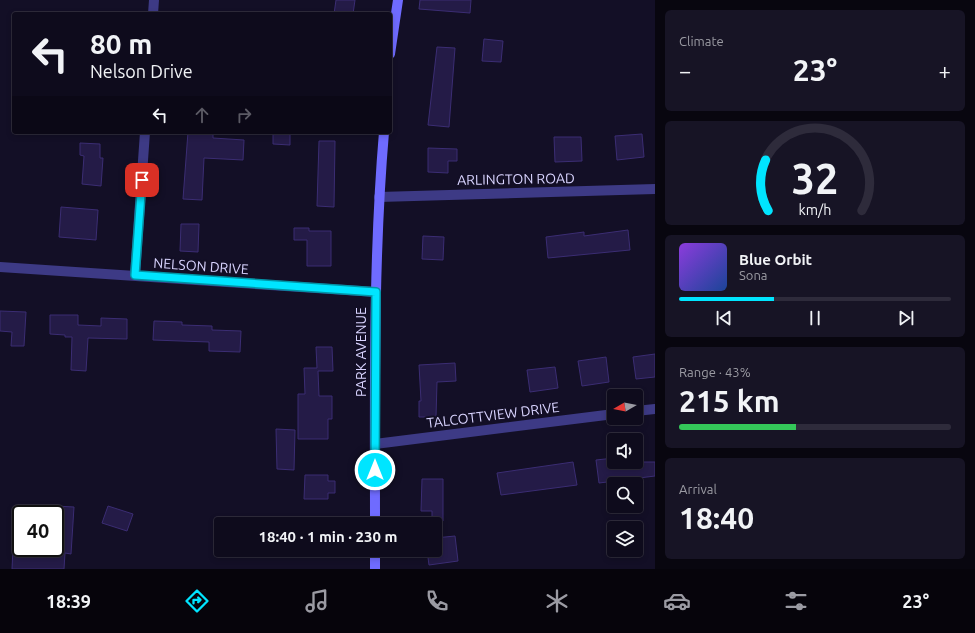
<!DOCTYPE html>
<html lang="en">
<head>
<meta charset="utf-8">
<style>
  body { margin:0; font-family:Ubuntu,sans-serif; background:#171425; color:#f1f3f6; height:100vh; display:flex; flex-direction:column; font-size:15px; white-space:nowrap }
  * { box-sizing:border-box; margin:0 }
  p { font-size:13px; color:#9b9ba3 }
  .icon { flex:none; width:22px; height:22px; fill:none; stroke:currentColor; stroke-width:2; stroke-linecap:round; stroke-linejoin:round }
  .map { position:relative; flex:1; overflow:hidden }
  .sheet { display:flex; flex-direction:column; gap:10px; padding:10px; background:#08060f; width:320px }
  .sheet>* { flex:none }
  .hud { position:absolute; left:12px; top:12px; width:380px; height:122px; border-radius:4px; box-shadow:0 2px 6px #0003,0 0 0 1px #2e2b3b; background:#0e0b1c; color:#f1f3f6; overflow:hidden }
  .needle { width:26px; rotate:261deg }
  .fabs { position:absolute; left:607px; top:389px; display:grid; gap:8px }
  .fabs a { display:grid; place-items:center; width:36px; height:36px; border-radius:4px; background:#0e0b1c; box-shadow:0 2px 6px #0003,0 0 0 1px #2e2b3b; font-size:20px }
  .speed { position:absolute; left:12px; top:505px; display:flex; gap:8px; font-size:20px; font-weight:700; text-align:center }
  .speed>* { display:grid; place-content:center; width:52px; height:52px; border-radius:50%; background:#0e0b1c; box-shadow:0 2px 6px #0003,0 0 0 1px #2e2b3b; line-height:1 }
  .speed .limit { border:2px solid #111; border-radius:6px; background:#fff; color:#111 }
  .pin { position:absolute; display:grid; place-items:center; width:34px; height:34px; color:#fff; margin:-17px; border-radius:8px; box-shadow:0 2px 6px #0006 }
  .me { position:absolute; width:44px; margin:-22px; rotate:0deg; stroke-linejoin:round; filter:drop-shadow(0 0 3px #0008) }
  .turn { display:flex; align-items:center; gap:14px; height:84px; padding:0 12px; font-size:18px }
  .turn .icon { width:52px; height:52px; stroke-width:2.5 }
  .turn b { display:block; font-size:28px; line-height:34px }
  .lanes { display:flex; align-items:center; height:38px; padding:0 12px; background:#0003; justify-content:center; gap:20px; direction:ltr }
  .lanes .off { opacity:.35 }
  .big { font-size:30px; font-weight:600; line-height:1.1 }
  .sheet .card { flex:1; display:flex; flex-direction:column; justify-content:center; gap:6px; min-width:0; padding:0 14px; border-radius:6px; background:#171425 }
  .sheet .dial { align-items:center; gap:0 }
  .dial svg { height:104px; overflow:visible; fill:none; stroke:#2e2b3b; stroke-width:7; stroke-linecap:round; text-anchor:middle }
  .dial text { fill:#f1f3f6; stroke:none }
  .song { display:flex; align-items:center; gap:12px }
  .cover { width:48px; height:48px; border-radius:6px; background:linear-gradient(135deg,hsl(270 70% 55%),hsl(220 70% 35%)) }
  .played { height:4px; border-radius:2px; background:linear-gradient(90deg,#00e5ff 35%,#2e2b3b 35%) }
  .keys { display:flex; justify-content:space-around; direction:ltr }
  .heat { display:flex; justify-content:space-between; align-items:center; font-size:22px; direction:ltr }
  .charge { height:6px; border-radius:3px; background:linear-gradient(90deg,#34c759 43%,#2e2b3b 0) }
  .trip { position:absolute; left:214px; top:517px; width:228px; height:40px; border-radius:4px; background:#0e0b1c; box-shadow:0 2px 6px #0003,0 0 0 1px #2e2b3b; font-weight:600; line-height:40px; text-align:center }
  .dock { display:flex; height:64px; justify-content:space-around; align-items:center; background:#06040b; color:#9b9ba3 }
  .dock .icon { width:28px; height:28px }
  .dock .on { color:#00e5ff }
  .dock b { font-size:18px; color:#f1f3f6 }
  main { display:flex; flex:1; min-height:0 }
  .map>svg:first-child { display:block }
  .building { fill:#241b47; stroke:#3b2d73 }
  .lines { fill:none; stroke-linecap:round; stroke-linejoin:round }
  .street { stroke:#3d3a85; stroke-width:10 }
  .secondary { stroke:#6f6bff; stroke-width:10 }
  .route-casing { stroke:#0095a6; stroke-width:10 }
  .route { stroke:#00e5ff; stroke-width:7 }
  .labels { text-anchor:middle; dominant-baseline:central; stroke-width:4; stroke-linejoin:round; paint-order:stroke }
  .street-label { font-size:14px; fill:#d9d4ff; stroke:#130f26 }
</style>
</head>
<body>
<main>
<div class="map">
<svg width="655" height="569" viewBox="0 0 655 569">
  <rect width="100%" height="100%" fill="#130f26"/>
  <!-- building -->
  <g class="building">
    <path d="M 336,0 L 355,0 L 353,14 L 334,14 Z"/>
    <path d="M 420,0 L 471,0 L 470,13 L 419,9 Z"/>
    <path d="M 484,39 L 503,41 L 501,62 L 482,61 Z"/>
    <path d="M 437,47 L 455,48 L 449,127 L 428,125 Z"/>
    <path d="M 188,132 L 213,132 L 213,138 L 244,140 L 243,160 L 204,158 L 202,200 L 183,199 Z"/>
    <path d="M 273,132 L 290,132 L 290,145 L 273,144 Z"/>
    <path d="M 642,134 L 644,157 L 617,160 L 615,136 Z"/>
    <path d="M 554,137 L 581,137 L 582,161 L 555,162 Z"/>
    <path d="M 319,141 L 335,141 L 334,207 L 317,206 Z"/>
    <path d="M 80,143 L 100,144 L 100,158 L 103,158 L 101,186 L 82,184 L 84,156 L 80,155 Z"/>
    <path d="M 428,148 L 457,149 L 457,161 L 448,161 L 448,173 L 428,172 Z"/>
    <path d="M 61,207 L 98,210 L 96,240 L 59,237 Z"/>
    <path d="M 181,224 L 199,224 L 198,252 L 180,251 Z"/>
    <path d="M 294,228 L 309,228 L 309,231 L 331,231 L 331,266 L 307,266 L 307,240 L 294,240 Z"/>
    <path d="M 628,230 L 630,250 L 548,258 L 546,237 L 584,232 L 584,236 Z"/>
    <path d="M 423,236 L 444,237 L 443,260 L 422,259 Z"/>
    <path d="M 0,311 L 26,312 L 24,346 L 11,346 L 12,332 L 0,331 Z"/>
    <path d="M 50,315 L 78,315 L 78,325 L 101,326 L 101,318 L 127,319 L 127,339 L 88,338 L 86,371 L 71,370 L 72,337 L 65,337 L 65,335 L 50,334 Z"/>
    <path d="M 154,321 L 182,322 L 182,325 L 212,326 L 212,330 L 241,331 L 240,352 L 209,351 L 209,342 L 153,340 Z"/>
    <path d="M 316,347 L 332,347 L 333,371 L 318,371 L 319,396 L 332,396 L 332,419 L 328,419 L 328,439 L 298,439 L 298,394 L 305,394 L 304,368 L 317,368 Z"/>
    <path d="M 655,354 L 655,377 L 636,379 L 633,357 Z"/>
    <path d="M 606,357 L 609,382 L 582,386 L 578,361 Z"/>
    <path d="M 455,363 L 456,381 L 437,382 L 436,417 L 419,417 L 419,401 L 421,401 L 419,365 Z"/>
    <path d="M 555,367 L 558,388 L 530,392 L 527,370 Z"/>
    <path d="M 276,429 L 295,430 L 294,470 L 277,469 Z"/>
    <path d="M 614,458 L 614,462 L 655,462 L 655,476 L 599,483 L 596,460 Z"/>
    <path d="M 573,462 L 577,485 L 501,495 L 497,473 Z"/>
    <path d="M 305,475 L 328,475 L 328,481 L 335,481 L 335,493 L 328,493 L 328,499 L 304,499 Z"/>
    <path d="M 422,479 L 443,479 L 443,521 L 432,521 L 432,511 L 421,511 Z"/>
    <path d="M 55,506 L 74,507 L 71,554 L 65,553 L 64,569 L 12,569 L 13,548 L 55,548 Z"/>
    <path d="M 108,506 L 133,514 L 127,531 L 102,523 Z"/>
    <path d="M 455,536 L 458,561 L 429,565 L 427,550 L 435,550 L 435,538 Z"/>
  </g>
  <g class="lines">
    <!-- street -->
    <g class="street">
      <path d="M 153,14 L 154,0"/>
      <path d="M 379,197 L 655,189"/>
      <path d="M 0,267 L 376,292"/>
      <path d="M 135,275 L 145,132"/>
      <path d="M 636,411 L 655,409"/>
      <path d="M 375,444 L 614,414"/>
    </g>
    <!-- secondary -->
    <g class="secondary">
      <path d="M 390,54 L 398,0"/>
      <path d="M 375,524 C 375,393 373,262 384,132"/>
      <path d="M 375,569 L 375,550"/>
    </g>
  </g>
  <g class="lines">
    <!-- route casing -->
    <g class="route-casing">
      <path id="route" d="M 142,180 L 135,275 L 376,292 L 375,470"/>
    </g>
    <!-- route -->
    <use href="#route" class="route"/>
  </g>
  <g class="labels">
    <!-- street labels -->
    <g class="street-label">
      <text transform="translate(516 179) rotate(-1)">ARLINGTON ROAD</text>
      <text transform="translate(201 266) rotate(4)">NELSON DRIVE</text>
      <text transform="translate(361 352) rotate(-90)">PARK AVENUE</text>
      <text transform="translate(493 415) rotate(-7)">TALCOTTVIEW DRIVE</text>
    </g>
  </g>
</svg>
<div class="fabs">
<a><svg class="needle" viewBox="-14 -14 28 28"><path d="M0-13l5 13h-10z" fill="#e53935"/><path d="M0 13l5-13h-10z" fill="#9b9ba3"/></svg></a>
<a><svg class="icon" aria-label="sound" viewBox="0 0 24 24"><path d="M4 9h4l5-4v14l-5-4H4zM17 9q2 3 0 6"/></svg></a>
<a><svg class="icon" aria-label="search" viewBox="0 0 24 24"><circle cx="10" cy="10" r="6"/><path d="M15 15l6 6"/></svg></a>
<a><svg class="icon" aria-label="layers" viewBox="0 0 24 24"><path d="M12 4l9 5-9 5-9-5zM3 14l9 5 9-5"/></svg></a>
</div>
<div class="speed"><div class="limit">40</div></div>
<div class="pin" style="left:142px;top:180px;background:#d93025"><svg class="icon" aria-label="arrive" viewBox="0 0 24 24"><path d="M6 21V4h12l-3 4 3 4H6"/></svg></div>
<svg class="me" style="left:375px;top:470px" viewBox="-20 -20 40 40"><circle r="17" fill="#00e5ff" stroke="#fff" stroke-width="3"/><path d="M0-11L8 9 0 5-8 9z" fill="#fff"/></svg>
<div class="trip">18:40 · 1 min · 230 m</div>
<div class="hud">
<div class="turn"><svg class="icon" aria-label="left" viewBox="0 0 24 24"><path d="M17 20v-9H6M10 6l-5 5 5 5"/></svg><div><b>80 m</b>Nelson Drive</div></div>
<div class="lanes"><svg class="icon" aria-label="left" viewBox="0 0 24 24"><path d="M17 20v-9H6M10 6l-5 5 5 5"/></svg><svg class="icon off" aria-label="ahead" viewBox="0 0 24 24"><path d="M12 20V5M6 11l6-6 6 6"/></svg><svg class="icon off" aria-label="right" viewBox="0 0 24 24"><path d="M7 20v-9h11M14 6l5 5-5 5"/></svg></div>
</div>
</div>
<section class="sheet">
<div class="card"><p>Climate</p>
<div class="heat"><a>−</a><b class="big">23°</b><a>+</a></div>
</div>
<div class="card dial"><svg viewBox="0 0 100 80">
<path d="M14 69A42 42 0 1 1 86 69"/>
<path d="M14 69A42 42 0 0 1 12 30" stroke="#00e5ff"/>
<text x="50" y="56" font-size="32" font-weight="700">32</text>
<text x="50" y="72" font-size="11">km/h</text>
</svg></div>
<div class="card">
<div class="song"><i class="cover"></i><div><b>Blue Orbit</b><p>Sona</p></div></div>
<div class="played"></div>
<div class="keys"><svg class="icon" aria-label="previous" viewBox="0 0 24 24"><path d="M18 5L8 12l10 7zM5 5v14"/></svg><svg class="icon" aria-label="pause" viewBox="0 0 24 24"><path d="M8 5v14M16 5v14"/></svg><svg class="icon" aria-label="next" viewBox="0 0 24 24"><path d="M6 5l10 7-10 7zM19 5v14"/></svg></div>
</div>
<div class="card"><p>Range · 43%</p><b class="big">215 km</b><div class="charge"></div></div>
<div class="card"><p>Arrival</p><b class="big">18:40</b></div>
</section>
</main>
<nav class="dock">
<b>18:39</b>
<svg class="icon on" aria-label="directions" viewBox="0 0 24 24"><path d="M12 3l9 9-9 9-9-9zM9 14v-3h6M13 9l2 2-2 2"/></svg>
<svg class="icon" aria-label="music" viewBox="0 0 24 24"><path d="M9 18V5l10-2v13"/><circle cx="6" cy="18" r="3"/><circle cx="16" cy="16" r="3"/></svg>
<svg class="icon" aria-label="phone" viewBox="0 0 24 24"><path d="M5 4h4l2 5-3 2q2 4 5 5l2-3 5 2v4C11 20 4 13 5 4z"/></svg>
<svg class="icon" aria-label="climate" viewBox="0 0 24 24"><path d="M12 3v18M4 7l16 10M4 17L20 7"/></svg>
<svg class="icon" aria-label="car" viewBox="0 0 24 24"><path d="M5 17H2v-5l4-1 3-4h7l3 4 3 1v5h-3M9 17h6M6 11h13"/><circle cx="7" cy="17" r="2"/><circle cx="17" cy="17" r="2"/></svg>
<svg class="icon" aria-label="filters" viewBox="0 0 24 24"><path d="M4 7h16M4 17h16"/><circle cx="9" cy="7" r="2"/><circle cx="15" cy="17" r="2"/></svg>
<b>23°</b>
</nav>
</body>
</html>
